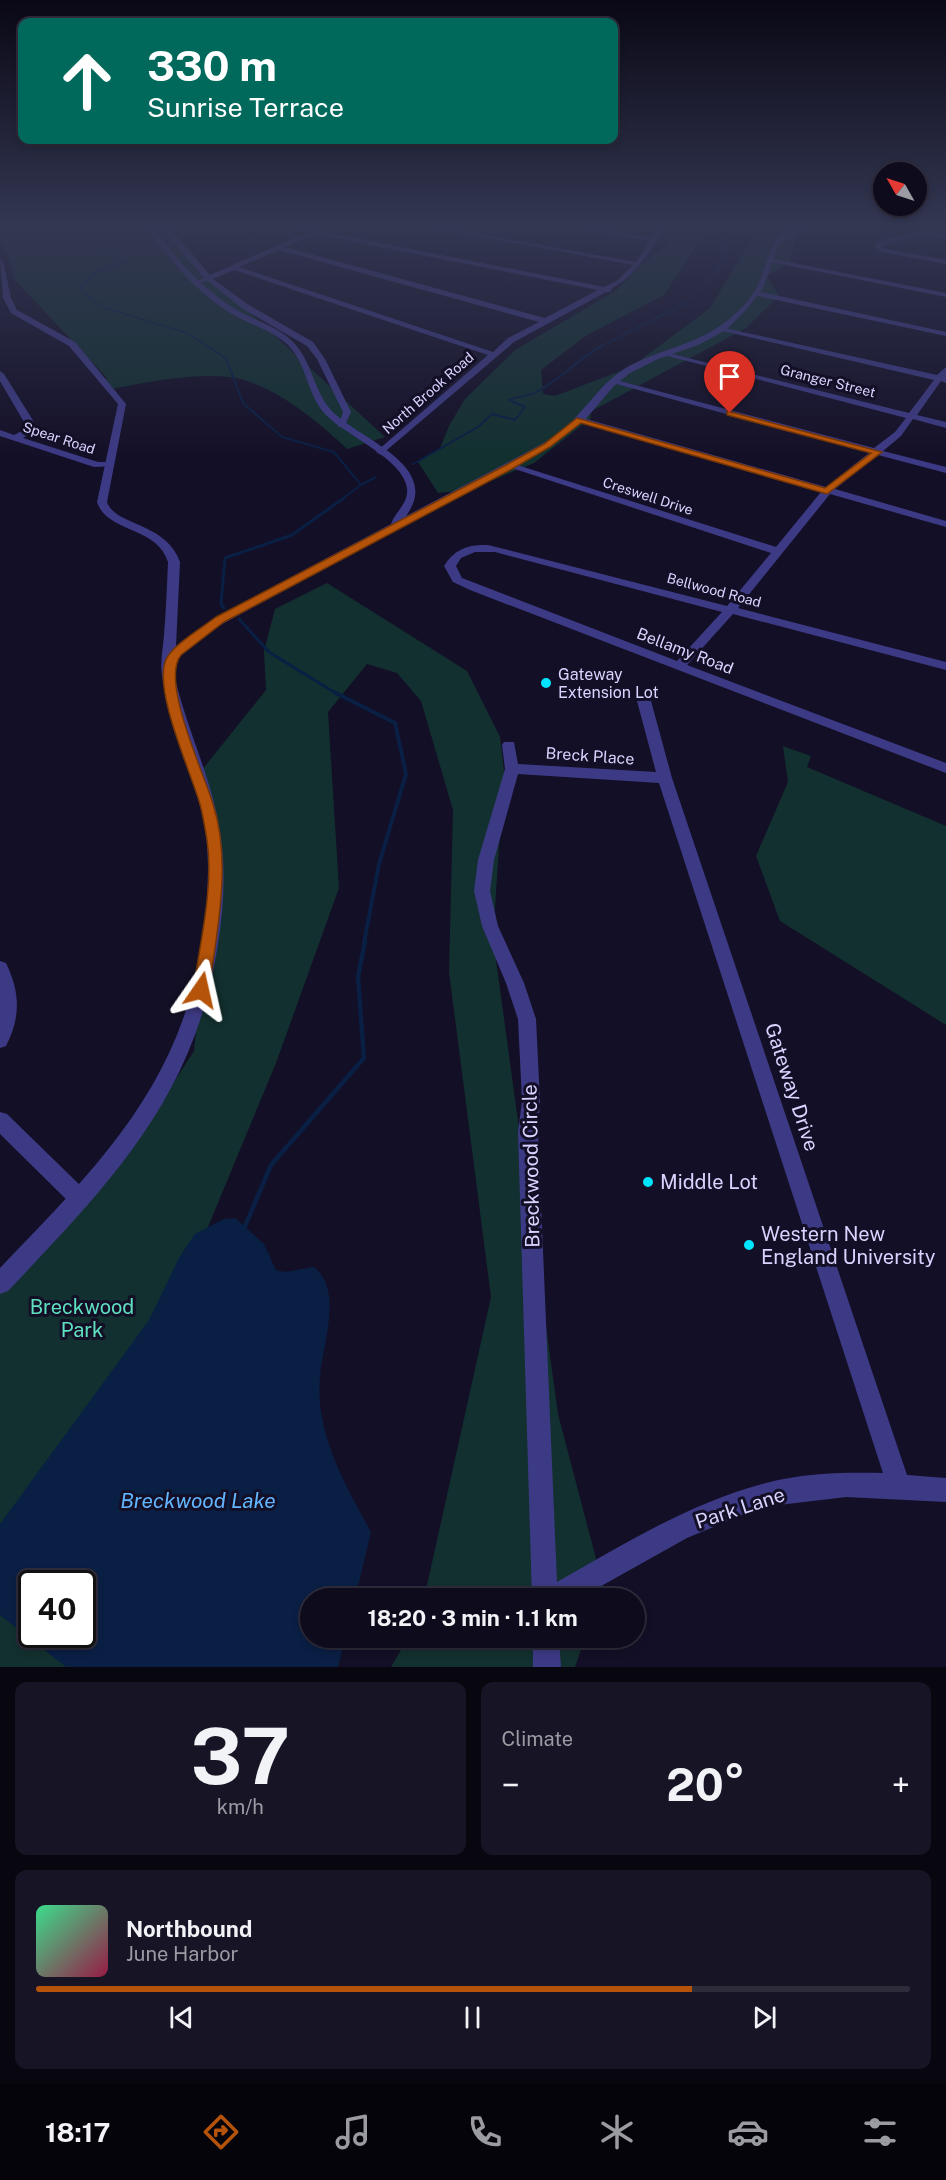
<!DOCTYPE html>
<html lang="en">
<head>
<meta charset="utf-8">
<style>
  body { margin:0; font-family:"Public Sans",sans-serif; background:#171425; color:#f1f3f6; height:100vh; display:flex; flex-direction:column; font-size:22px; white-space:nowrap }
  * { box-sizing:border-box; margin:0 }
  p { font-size:20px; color:#9b9ba3 }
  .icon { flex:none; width:33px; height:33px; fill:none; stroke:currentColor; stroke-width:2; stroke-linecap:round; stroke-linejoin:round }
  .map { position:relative; height:1667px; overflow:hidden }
  .sheet { display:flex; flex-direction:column; gap:15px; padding:15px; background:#08060f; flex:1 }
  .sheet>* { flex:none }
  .hud { position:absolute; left:18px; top:18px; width:600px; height:126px; border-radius:12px; box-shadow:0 3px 9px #0003,0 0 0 2px #2e2b3b; background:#00695c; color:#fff; overflow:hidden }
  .needle { width:39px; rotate:309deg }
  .fabs { position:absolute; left:873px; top:162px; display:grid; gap:12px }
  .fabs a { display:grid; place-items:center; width:54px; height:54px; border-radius:50%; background:#0e0b1c; box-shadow:0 3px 9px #0003,0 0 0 2px #2e2b3b; font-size:30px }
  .speed { position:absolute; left:18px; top:1570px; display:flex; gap:12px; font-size:30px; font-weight:700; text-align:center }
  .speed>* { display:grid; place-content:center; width:78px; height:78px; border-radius:50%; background:#0e0b1c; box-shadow:0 3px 9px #0003,0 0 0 2px #2e2b3b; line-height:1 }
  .speed .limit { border:3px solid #111; border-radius:9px; background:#fff; color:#111 }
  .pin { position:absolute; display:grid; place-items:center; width:51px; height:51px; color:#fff; margin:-62px -26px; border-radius:50% 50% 50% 0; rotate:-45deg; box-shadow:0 0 6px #0007 }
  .pin .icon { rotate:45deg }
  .me { position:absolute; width:66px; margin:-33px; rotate:11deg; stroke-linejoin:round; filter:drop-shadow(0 0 4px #0008) }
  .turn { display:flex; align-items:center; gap:21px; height:126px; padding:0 30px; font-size:27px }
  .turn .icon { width:78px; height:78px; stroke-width:2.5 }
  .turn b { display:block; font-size:42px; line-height:51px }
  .big { font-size:45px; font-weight:700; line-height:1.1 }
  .sheet .widget { flex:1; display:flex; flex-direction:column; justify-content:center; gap:9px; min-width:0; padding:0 21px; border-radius:12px; background:#171425 }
  .sheet .dial { align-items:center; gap:0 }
  .dial b { font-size:78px; line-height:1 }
  .song { display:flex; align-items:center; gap:18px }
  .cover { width:72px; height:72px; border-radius:9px; background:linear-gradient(135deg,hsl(150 70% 55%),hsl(340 70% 35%)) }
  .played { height:6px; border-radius:3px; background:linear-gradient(90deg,#b45309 75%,#2e2b3b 75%) }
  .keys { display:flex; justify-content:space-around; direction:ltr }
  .heat { display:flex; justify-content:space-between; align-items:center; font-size:33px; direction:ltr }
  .sheet .tiles { flex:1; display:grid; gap:15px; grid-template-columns:1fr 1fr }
  .widget:last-child { grid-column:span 2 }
  .trip { position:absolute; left:300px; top:1588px; width:345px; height:60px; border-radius:30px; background:#0e0b1c; box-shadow:0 3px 9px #0003,0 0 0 2px #2e2b3b; font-weight:700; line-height:60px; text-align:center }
  .menu { display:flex; height:96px; justify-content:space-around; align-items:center; background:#06040b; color:#9b9ba3 }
  .menu .icon { width:42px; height:42px }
  .menu .active { color:#b45309 }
  .menu b { font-size:27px; color:#f1f3f6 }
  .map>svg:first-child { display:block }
  .green { fill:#12302f; fill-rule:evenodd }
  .water { fill:#0a1f44; fill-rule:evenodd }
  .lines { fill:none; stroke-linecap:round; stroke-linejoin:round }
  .stream-far4 { stroke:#0a1f44; stroke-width:1.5 }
  .stream-far3 { stroke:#0a1f44; stroke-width:2 }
  .stream-far2 { stroke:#0a1f44; stroke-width:3 }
  .stream-far1 { stroke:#0a1f44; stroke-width:4 }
  .stream { stroke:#0a1f44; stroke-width:4.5 }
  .minor { fill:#3d3a85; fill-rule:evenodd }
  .tertiary { fill:#3d3a85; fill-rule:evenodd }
  .route { fill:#b45309; stroke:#753606; stroke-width:1.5 }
  .poi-dot { fill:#00e5ff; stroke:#130f26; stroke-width:2 }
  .labels { text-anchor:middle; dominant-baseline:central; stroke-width:6; stroke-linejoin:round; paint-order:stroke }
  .far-street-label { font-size:14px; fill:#d9d4ff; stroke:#130f26 }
  .street-label { font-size:16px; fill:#d9d4ff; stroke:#130f26 }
  .poi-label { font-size:16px; fill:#d9d4ff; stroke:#130f26; text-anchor:start }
  .near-street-label { font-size:20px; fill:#d9d4ff; stroke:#130f26 }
  .near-poi-label { font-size:20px; fill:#d9d4ff; stroke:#130f26; text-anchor:start }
  .near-park-label { font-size:20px; fill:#5fe0c0; stroke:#130f26 }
  .near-water-label { font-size:21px; font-style:italic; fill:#62b6ff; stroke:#130f26 }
</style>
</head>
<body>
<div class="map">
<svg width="946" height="1667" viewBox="0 0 946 1667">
  <rect width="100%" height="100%" fill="#130f26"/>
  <!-- green -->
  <g class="green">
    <path d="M 0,227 L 172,227 L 211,277 L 385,437 L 347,449 C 317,421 284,393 244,380 C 208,369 143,383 106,390 L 100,381 L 107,378 L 15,280 L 8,254 L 0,241 Z"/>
    <path d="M 675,227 L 709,227 L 664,295 L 587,335 L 541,370 L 543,394 L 555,396 L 631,367 L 710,308 L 759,227 L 797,227 L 798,233 L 789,263 L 767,276 L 779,296 L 746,328 L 590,412 L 591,418 L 534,463 L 469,490 L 438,493 L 418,462 L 440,448 L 450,424 L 465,399 L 515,350 L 617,290 L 641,265 L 668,244 L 661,236 Z"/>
    <path d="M 327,583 L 467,671 L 500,737 L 504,770 L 493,938 L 558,1414 L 605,1593 L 603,1599 L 424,1599 L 491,1297 L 449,972 L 453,810 L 421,701 L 397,673 L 367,664 L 328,712 L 339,888 L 276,1063 L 76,1545 L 127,1667 L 0,1667 L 0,1286 L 129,1151 L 194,1051 L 212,874 L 197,776 L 266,690 L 264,651 L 275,609 ZM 32,1584 L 82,1584 L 82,1635 L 32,1635 Z"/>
    <path d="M 783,746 L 811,756 L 807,767 L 946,826 L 946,1025 L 780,921 L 756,856 L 788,782 Z"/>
    <path d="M 408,1638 L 585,1638 L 575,1667 L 391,1667 Z"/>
  </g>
  <!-- water -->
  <path class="water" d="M 235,1218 L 264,1244 L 276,1270 L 285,1272 L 314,1267 C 344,1291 322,1345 320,1377 C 315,1434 345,1484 371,1532 L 355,1599 L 310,1599 L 310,1638 L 345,1638 L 338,1667 L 66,1667 L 0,1615 L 0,1524 L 149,1320 L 180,1256 L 195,1234 L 224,1219 ZM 32,1584 L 82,1584 L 82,1635 L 32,1635 Z"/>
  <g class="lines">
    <!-- stream-far4 -->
    <g class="stream-far4">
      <path d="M 102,227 L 120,237 L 102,250 L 124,263 L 95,273 L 79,290 L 105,308 L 187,333 L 208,347"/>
      <path d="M 600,347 L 688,302 L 719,269 L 730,227"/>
    </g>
    <!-- stream-far3 -->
    <g class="stream-far3">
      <path d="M 206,345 L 226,358 L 243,403 L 282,437 L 334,452 L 361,485 L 342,499"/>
      <path d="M 413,464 L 478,427 L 492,414 L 515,420 L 525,407 L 509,400 C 518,396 529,396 536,392 C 560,380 579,358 603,345"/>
      <path d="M 361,485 L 376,477"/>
    </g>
    <!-- stream-far2 -->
    <g class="stream-far2">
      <path d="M 224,608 L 221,604 L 225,558 L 292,535 L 344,498"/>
      <path d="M 239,619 L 269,652 L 337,694"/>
    </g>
    <!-- stream-far1 -->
    <path class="stream-far1" d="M 334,692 L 395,723 L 406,774 L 379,864 L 364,943"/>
    <!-- stream -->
    <path class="stream" d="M 243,1231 L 271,1165 L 364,1058 L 358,977 L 365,941"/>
    <!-- minor -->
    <g class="minor">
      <path d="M 161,227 L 167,227 L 210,275 L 308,232 L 293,228 L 299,227 L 604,287 L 618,280 L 633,265 L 428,227 L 440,227 L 636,262 L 650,241 L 574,227 L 586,227 L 652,238 L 659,227 L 665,227 C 650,251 637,275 611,289 L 611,292 L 606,292 L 514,342 L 381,455 L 376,452 L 378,450 L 488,355 L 234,270 L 213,279 L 249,305 L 313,342 L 325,359 L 351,412 L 344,427 L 338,427 L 343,412 L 317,359 L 307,346 L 243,309 L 208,281 L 198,283 L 198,281 L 204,278 ZM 315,234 L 598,290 L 545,318 L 285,247 ZM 279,250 L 539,322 L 508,338 L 493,352 L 239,267 Z"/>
      <path d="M 918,232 L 946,233 L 946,237 L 918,236 L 881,246 L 886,249 L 946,260 L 946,264 L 882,252 L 874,246 L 879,241 Z"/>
      <path d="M 768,258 L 946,293 L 946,297 L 766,261 Z"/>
      <path d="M 756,291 L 946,332 L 946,336 L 753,295 Z"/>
      <path d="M 720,327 L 937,375 L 946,367 L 946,383 L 941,381 L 917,415 L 946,422 L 946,428 L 913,419 L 901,436 L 883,451 L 946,467 L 946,473 L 878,455 L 835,489 L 946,521 L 946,527 L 830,494 L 738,608 L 946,662 L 946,670 L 733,614 L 687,665 L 946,763 L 946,773 L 470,590 L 453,582 L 444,566 C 454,549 469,544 488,545 L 727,606 L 771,553 L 506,466 L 514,464 L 776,547 L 821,492 L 575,420 L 583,418 L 826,487 L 869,453 L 609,382 L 616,380 L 874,448 L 895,432 L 906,418 L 664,355 L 668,353 L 909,413 L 934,380 L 723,331 ZM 475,552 L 495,552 L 722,612 L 677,661 L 462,578 L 456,566 L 461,558 Z"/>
      <path d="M 0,371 L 4,374 L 34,422 L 31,433 L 23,438 L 98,462 L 114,462 L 114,466 L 94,467 L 0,436 L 0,430 L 14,435 L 22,431 L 24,422 L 0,381 Z"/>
      <path d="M 644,697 L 651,701 L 672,778 L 907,1475 L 946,1478 L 946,1502 L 846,1497 L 779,1505 L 745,1514 L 687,1538 L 578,1599 L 532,1599 L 518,1132 L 522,1101 L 518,1019 L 506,983 L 482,926 L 474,891 L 478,860 L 505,769 L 502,745 L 504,742 L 514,742 L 518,764 L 656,772 L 637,701 ZM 518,774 L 659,783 L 883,1473 C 848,1472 812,1473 778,1480 C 698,1498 627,1542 557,1582 L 538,1132 L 540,1101 L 536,1019 L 524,983 L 498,926 L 490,891 L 494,860 Z"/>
      <path d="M 0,961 L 6,963 C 20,992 21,1017 6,1046 L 0,1048 Z"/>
      <path d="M 0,1112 L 7,1114 L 87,1192 L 90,1199 L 87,1206 L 80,1209 L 73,1206 L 0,1134 Z"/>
      <path d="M 533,1638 L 559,1638 L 561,1667 L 533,1667 Z"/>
    </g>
    <!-- tertiary -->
    <path class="tertiary" d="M 147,227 L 153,227 C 176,259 202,289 237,310 C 255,321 277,326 292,341 C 313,361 313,392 333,412 C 361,440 443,466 406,516 C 437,500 468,483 499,467 C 519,456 540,446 559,433 C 583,414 599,385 624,369 C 661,347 700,346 734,315 C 744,306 754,295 759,283 C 770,258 771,225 808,227 L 779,244 L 763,288 L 746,310 L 726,330 L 698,345 L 658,359 L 630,373 L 614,386 L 583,422 L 550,447 L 224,623 C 204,636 171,650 175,678 C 187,730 212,779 220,831 C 226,868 224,907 218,944 C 195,1098 110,1183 8,1291 L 0,1294 L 0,1268 C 101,1163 186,1080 204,928 C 208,896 210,861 205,828 C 196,776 168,728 162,675 C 160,662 163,648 164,635 C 166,610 167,586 168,562 C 157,526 107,533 97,502 L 118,404 L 69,346 L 11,313 L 3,298 L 0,259 L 3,261 L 11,298 L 17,310 L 75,342 L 126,404 L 107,502 C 115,526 166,522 180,562 L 176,646 L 216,617 L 391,524 C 395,512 409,503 407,488 C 403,459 347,436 327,416 C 307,397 308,365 288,345 C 272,330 251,325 232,314 C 197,293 170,261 147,227 Z"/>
  </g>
  <!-- sky -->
  <linearGradient id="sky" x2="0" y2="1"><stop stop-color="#0a0815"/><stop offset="0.49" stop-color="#333752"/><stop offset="1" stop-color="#333752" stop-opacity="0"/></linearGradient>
  <rect width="946" height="460" fill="url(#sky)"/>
  <!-- route -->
  <path class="route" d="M 727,411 L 882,452 L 827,494 L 581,423 L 550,447 L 512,469 L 224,622 L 181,655 C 160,681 204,773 213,804 C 232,863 217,930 209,990 L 207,995 L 201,997 L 195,995 L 193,990 C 200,944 214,886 207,840 C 205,828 203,815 200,804 C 190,770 155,694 165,662 C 169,647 203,627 216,617 L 506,465 L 544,444 L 577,418 L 825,488 L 871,453 L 727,415 Z"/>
  <!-- markers -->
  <g class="poi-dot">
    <circle cx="546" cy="683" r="6"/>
    <circle cx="648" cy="1182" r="6"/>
    <circle cx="749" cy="1245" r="6"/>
  </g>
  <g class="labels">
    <!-- far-street labels -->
    <g class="far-street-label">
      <text transform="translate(828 381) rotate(14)">Granger Street</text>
      <text transform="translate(428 393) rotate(-41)">North Brook Road</text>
      <text transform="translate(59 438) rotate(18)">Spear Road</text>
      <text transform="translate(648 496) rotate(18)">Creswell Drive</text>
      <text transform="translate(714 590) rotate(15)">Bellwood Road</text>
    </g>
    <!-- street labels -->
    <g class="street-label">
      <text transform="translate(685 651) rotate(21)">Bellamy Road</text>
      <text transform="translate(590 756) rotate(4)">Breck Place</text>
    </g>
    <!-- poi labels -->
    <g class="poi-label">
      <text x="558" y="674">Gateway<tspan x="558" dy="18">Extension Lot</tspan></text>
    </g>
    <!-- near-street labels -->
    <g class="near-street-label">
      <text transform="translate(792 1087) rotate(72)">Gateway Drive</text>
      <text transform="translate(531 1166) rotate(-91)">Breckwood Circle</text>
      <text transform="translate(740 1508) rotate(-18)">Park Lane</text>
    </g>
    <!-- near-poi labels -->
    <g class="near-poi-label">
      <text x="660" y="1182">Middle Lot</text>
      <text x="761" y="1234">Western New<tspan x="761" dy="23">England University</tspan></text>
    </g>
    <!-- near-park labels -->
    <g class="near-park-label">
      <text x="82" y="1307">Breckwood<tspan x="82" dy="23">Park</tspan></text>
    </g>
    <!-- near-water labels -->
    <g class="near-water-label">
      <text x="198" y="1500">Breckwood Lake</text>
    </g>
  </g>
</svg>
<div class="fabs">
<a><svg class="needle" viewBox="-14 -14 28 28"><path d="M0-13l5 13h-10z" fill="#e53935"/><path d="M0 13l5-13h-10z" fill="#9b9ba3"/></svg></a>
</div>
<div class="speed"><div class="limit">40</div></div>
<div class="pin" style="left:730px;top:413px;background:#d93025"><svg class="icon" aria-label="arrive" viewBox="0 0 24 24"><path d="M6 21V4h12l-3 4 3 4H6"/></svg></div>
<svg class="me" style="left:201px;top:990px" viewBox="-20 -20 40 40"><path d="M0-17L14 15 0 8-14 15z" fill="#b45309" stroke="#fff" stroke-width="4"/></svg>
<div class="trip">18:20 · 3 min · 1.1 km</div>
<div class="hud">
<div class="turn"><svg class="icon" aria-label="ahead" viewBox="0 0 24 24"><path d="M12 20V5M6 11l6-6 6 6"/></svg><div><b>330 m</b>Sunrise Terrace</div></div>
</div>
</div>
<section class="sheet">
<div class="tiles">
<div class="widget dial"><b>37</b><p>km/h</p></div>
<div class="widget"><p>Climate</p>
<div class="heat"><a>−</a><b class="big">20°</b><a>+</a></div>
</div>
<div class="widget">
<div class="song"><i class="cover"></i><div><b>Northbound</b><p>June Harbor</p></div></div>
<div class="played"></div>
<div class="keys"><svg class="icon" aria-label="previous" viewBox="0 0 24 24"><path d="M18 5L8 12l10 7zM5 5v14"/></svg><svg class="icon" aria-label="pause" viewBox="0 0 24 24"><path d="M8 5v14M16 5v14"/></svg><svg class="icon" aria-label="next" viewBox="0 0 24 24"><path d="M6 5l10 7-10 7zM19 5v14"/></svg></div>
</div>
</div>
</section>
<nav class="menu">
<b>18:17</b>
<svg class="icon active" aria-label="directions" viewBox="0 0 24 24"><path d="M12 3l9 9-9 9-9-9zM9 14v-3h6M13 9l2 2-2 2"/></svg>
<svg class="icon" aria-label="music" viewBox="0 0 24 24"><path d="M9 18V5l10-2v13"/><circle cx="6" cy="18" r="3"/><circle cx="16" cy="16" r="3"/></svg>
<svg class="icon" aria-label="phone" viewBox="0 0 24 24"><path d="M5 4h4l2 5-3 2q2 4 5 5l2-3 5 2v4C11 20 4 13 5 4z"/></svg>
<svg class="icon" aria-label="climate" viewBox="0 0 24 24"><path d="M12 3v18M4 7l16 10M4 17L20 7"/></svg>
<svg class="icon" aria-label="car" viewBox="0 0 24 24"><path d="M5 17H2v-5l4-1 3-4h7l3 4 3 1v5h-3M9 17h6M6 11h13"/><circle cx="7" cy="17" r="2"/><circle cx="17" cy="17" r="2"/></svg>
<svg class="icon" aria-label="filters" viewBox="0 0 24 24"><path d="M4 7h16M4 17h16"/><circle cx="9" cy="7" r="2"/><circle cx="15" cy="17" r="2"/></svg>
</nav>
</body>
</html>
